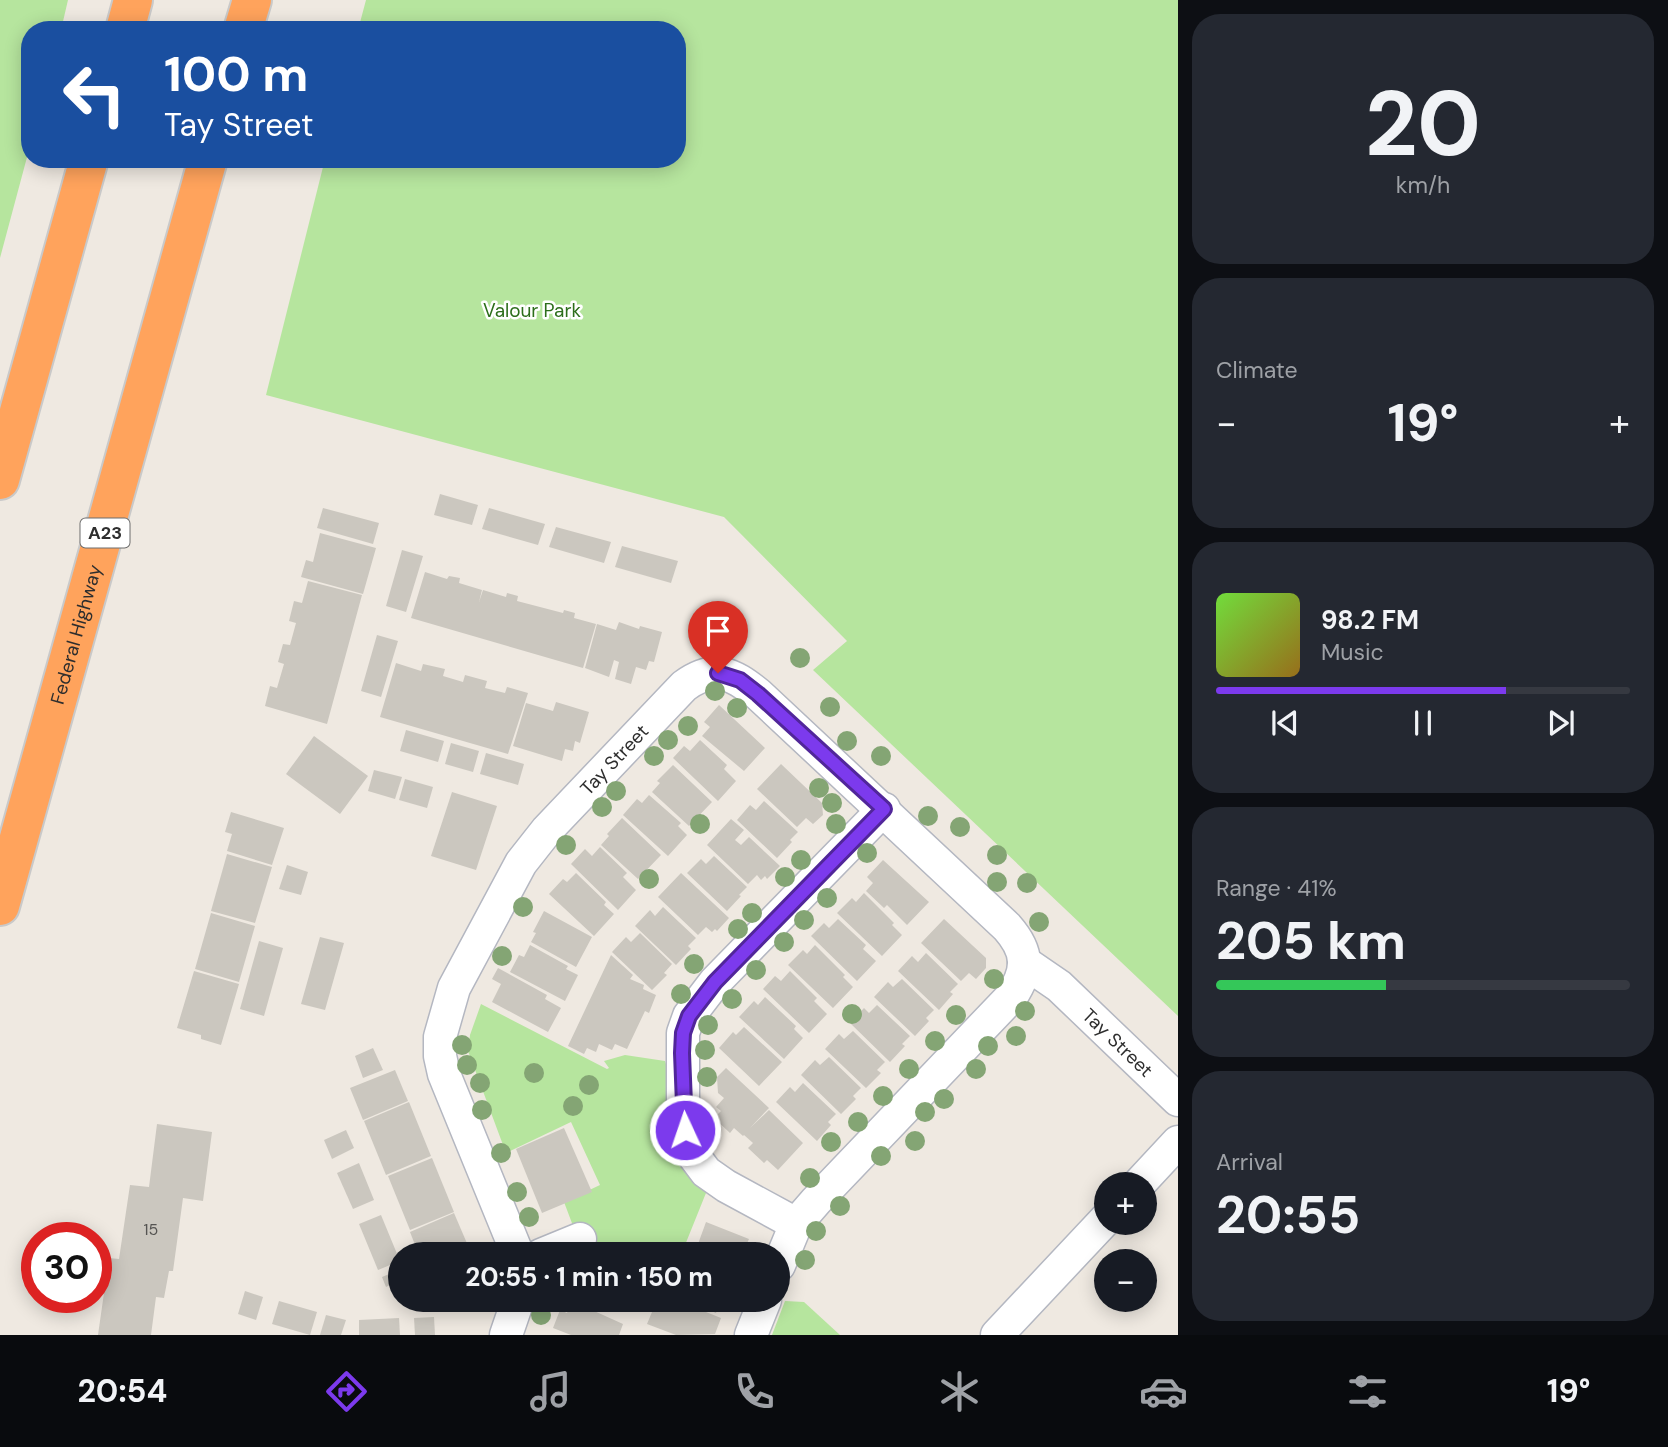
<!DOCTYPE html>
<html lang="en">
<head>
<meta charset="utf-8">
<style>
  body { margin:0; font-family:"DM Sans",sans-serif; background:#242831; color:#f1f3f6; height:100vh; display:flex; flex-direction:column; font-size:26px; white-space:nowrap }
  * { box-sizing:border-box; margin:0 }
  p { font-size:23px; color:#9ea1a6 }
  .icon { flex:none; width:38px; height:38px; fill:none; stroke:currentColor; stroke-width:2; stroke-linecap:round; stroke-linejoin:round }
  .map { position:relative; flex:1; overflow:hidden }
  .side { display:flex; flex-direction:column; gap:14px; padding:14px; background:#0d0f14; width:490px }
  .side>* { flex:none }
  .top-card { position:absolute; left:21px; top:21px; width:665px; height:147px; border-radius:28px; box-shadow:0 4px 18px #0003; background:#1a4fa0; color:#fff; overflow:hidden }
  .controls { position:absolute; left:1094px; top:1172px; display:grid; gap:14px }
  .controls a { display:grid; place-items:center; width:63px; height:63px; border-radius:50%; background:#171b24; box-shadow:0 4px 18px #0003; font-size:35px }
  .speed { position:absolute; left:21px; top:1222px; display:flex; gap:14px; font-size:35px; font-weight:700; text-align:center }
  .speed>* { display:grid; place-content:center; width:91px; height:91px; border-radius:50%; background:#171b24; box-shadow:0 4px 18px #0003; line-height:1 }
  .speed .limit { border:10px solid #d22; background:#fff; color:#111 }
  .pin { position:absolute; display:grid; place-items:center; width:60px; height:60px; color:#fff; margin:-72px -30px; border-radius:50% 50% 50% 0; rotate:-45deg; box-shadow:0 0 7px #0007 }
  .pin .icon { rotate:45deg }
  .me { position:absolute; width:77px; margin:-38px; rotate:357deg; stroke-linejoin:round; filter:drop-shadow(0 0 5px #0008) }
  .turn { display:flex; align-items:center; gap:24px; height:147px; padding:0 28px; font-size:32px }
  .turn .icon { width:91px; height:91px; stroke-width:2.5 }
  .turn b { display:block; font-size:49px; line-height:60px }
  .big { font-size:52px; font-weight:700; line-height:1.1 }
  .side .widget { flex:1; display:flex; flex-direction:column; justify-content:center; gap:10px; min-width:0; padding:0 24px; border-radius:28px; background:#242831 }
  .side .dial { align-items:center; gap:0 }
  .dial b { font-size:91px; line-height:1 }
  .song { display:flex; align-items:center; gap:21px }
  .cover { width:84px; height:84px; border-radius:10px; background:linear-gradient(135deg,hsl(100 70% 55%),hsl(40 70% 35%)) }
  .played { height:7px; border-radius:4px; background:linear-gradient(90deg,#7c3aed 70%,#363941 70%) }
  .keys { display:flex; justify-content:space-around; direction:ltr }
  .heat { display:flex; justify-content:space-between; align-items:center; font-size:38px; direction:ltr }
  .charge { height:10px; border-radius:5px; background:linear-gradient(90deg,#34c759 41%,#363941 0) }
  .trip { position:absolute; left:388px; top:1242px; width:402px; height:70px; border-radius:35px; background:#171b24; box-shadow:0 4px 18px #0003; font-weight:700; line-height:70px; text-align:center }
  .dock { display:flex; height:112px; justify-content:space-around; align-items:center; background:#090b0e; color:#9ea1a6 }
  .dock .icon { width:49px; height:49px }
  .dock .on { color:#7c3aed }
  .dock b { font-size:32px; color:#f1f3f6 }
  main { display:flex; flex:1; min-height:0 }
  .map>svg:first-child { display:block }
  .green { fill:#b6e59e }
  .building { fill:#cbc7bf }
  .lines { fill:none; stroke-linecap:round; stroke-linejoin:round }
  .minor-casing { stroke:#b4b7c1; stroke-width:35 }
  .highway-casing { stroke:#c9c9c9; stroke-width:42 }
  .minor { stroke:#fff; stroke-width:32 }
  .highway { stroke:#ffa35c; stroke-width:38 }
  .tree { fill:#84a574 }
  .route-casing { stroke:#51269a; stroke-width:18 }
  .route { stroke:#7c3aed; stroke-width:12 }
  .labels { text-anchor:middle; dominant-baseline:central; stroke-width:5; stroke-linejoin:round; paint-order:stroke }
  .number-label { font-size:16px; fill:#555452 }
  .shield { fill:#fff; stroke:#6d6d6d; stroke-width:2 }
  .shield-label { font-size:18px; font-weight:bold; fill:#2e2e2e }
  .park-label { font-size:19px; fill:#2c6e1b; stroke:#fff }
  .street-label { font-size:19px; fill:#2e2e2e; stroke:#fff }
</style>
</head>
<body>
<main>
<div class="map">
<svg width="1178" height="1335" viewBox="0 0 1178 1335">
  <rect width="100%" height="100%" fill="#efe9e1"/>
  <!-- green -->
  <g class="green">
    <path d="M 0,0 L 68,0 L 61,30 L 30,30 L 30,146 L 0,258 Z"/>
    <path d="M 366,0 L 1178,0 L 1178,1016 L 813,670 L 847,641 L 724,517 L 266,395 L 325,159 L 677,159 L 677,30 L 358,30 Z"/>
    <path d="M 481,1004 L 607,1069 L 609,1068 L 604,1061 L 625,1055 L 665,1061 L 666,1064 L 670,1064 L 708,1188 L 681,1255 L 584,1255 L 564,1202 L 600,1185 L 571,1122 L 506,1153 L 468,1051 L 470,1035 Z"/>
    <path d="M 785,1301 L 804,1302 L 840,1335 L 772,1335 Z"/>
  </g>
  <!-- building -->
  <g class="building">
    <path d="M 440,494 L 478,505 L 472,525 L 434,515 Z"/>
    <path d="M 323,508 L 379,523 L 373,544 L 317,528 Z"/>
    <path d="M 489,508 L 545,524 L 538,545 L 482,529 Z"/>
    <path d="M 556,527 L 611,542 L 604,563 L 549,547 Z"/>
    <path d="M 320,533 L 376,548 L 363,594 L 301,577 L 306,560 L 313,562 Z"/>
    <path d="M 622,546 L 678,561 L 671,583 L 615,567 Z"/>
    <path d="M 402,550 L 423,556 L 406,612 L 386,606 Z"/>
    <path d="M 425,572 L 447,579 L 449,576 L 460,578 L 459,583 L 482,590 L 479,602 L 483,590 L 506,597 L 507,593 L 518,596 L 517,601 L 563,613 L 564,610 L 575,613 L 574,618 L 596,624 L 583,668 L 411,618 Z"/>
    <path d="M 308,581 L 362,595 L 327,724 L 265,706 L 270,686 L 277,688 L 284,664 L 278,662 L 283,644 L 290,645 L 296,623 L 289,621 L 294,601 L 302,603 Z"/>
    <path d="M 619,622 L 639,629 L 640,626 L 662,632 L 654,662 L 649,661 L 646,670 L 636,667 L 631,684 L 615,679 L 619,662 L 614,660 L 609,677 L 585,668 L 597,624 L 616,630 Z"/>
    <path d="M 377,635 L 398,641 L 381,697 L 361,691 Z"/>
    <path d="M 396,663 L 421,671 L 423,664 L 445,669 L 443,676 L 463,682 L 465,675 L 487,681 L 485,688 L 505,693 L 507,687 L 528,693 L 508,754 L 380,717 Z"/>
    <path d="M 556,702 L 589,712 L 580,743 L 575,741 L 573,751 L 565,749 L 562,761 L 513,746 L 526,703 L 553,711 Z"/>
    <path d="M 719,705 L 765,748 L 744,771 L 702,736 L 710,727 L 704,722 Z"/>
    <path d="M 406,730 L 444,741 L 438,762 L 400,751 Z"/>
    <path d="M 314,736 L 368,776 L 340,814 L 286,774 Z"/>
    <path d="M 700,740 L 727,765 L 724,769 L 736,781 L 718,801 L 673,758 L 684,746 L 690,751 Z"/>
    <path d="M 451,743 L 479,751 L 473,772 L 445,764 Z"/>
    <path d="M 486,753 L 524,764 L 518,785 L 480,774 Z"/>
    <path d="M 781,764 L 822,803 L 823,815 L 813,824 L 806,818 L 797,827 L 757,789 Z"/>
    <path d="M 673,765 L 712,802 L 689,826 L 652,792 L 660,783 L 657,781 Z"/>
    <path d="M 374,770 L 402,777 L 395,799 L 368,791 Z"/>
    <path d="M 405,779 L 433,787 L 427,808 L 399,800 Z"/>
    <path d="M 452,792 L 497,806 L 476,870 L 431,856 Z"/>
    <path d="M 649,795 L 681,823 L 678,826 L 687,835 L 668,856 L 623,815 L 637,799 L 642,803 Z"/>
    <path d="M 764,801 L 798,832 L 790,840 L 792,842 L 777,858 L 737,820 L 750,805 L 756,810 Z"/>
    <path d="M 231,812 L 284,828 L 272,865 L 227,851 L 232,834 L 225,832 Z"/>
    <path d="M 622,818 L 661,855 L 638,879 L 601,845 L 609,836 L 607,834 Z"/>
    <path d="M 731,819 L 744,830 L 735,840 L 741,845 L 749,837 L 780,866 L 767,879 L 765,876 L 761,880 L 757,875 L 748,884 L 707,845 Z"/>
    <path d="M 600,847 L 627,873 L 623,877 L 636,890 L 618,910 L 571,864 L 585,849 L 592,856 Z"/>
    <path d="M 227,854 L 272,867 L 255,923 L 211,911 Z"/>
    <path d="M 714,856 L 747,887 L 739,895 L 741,896 L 727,911 L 687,873 L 701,859 L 706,864 Z"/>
    <path d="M 883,860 L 929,902 L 907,925 L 887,905 L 884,908 L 866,891 L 873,883 L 867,877 Z"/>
    <path d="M 287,865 L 308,872 L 301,895 L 279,889 Z"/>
    <path d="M 576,873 L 606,902 L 604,905 L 614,914 L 594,936 L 549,894 L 563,879 L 567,882 Z"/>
    <path d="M 681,873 L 729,918 L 717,931 L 715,929 L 712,932 L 706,927 L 698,935 L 658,897 Z"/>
    <path d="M 864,893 L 894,923 L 892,925 L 902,935 L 882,956 L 837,913 L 852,898 L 856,902 Z"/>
    <path d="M 663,907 L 696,938 L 688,946 L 691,949 L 676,965 L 635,926 L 650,910 L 655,916 Z"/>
    <path d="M 544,911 L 592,937 L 576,967 L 531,942 L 536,933 L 533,932 Z"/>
    <path d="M 211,913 L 255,926 L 239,982 L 195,969 Z"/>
    <path d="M 838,919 L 866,945 L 863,949 L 876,961 L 857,981 L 811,936 L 824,923 L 829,928 Z"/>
    <path d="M 944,919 L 986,958 L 986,968 L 976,979 L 969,973 L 961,981 L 921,943 Z"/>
    <path d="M 640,933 L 672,964 L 664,973 L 667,975 L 652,990 L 612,952 L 626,937 L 631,942 Z"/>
    <path d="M 320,937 L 344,943 L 325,1010 L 301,1004 Z"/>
    <path d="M 259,941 L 283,948 L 264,1016 L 240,1009 Z"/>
    <path d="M 530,945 L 568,966 L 566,969 L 578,975 L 565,1001 L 510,972 L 519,955 L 524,957 Z"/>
    <path d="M 815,945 L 845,975 L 843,977 L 853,987 L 833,1008 L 788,965 L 803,950 L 807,954 Z"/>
    <path d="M 926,953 L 958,984 L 950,992 L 953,994 L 939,1010 L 898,971 L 912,956 L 918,962 Z"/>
    <path d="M 611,955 L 633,975 L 630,979 L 644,985 L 643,989 L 656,995 L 649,1013 L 645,1011 L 627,1049 L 615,1044 L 612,1050 L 599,1044 L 596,1052 L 587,1048 L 584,1054 L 568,1046 Z"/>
    <path d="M 498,968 L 547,995 L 545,999 L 561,1008 L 548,1032 L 492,1002 L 501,984 L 492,979 Z"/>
    <path d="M 194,971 L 239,984 L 221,1045 L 201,1039 L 201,1035 L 177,1028 Z"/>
    <path d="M 790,971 L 817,998 L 814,1001 L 827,1014 L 809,1033 L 763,989 L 775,976 L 781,981 Z"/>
    <path d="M 902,979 L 934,1010 L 926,1018 L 929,1021 L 915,1036 L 874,997 L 888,982 L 893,987 Z"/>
    <path d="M 765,997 L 796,1026 L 794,1029 L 803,1038 L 784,1059 L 739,1017 L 754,1001 L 758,1005 Z"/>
    <path d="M 877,1005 L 910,1036 L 902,1044 L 905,1046 L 890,1062 L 850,1023 L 864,1008 L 869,1013 Z"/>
    <path d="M 744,1027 L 782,1062 L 759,1086 L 719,1048 L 733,1032 L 736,1035 Z"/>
    <path d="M 853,1031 L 885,1062 L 877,1070 L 881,1073 L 866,1088 L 825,1049 L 839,1034 L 844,1039 Z"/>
    <path d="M 373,1048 L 383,1070 L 363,1078 L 355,1056 Z"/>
    <path d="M 829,1057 L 861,1088 L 853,1096 L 856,1099 L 841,1114 L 801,1075 L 815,1060 L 820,1065 Z"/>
    <path d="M 726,1068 L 769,1108 L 750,1128 L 769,1110 L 803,1143 L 778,1170 L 767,1160 L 764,1163 L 748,1148 L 753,1143 L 744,1135 L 743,1136 L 734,1128 L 730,1133 L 714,1118 L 721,1111 L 716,1107 L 724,1098 L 718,1093 L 717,1077 Z"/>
    <path d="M 395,1070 L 408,1101 L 363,1120 L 350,1088 Z"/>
    <path d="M 803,1083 L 836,1114 L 828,1122 L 831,1125 L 817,1141 L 776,1102 L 790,1087 L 795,1092 Z"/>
    <path d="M 409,1102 L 431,1156 L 386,1175 L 364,1121 Z"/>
    <path d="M 157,1124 L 212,1132 L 203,1201 L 183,1198 L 173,1271 L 169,1271 L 164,1298 L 156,1297 L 151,1335 L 98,1335 L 109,1258 L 119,1259 L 130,1185 L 149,1187 Z"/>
    <path d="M 564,1128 L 592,1192 L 542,1213 L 516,1149 Z"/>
    <path d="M 346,1130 L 354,1148 L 332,1159 L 324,1140 Z"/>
    <path d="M 432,1158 L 454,1212 L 410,1230 L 388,1176 Z"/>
    <path d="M 359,1163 L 374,1200 L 353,1209 L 337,1173 Z"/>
    <path d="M 454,1213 L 472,1255 L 419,1255 L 410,1232 Z"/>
    <path d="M 381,1215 L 400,1261 L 378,1270 L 359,1224 Z"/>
    <path d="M 706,1222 L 749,1239 L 744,1250 L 746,1251 L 745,1255 L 694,1255 Z"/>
    <path d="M 401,1269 L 401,1280 L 386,1287 L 382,1277 Z"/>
    <path d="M 245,1291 L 263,1297 L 256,1320 L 238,1314 Z"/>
    <path d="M 657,1300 L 676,1300 L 721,1318 L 715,1334 L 676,1335 L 647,1324 Z"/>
    <path d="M 685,1300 L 721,1300 L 716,1313 Z"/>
    <path d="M 279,1301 L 317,1312 L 310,1335 L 272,1324 Z"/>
    <path d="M 572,1301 L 623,1324 L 619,1335 L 571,1335 L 553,1328 L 560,1310 L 567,1313 Z"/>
    <path d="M 326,1315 L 346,1320 L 341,1335 L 320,1335 Z"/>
    <path d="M 434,1317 L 435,1335 L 415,1335 L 414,1318 Z"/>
    <path d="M 399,1318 L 400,1335 L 359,1335 L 359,1320 Z"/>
  </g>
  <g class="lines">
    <!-- minor casing -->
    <g class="minor-casing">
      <g id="minor">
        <path id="s1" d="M 1024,962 L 1059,986 L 1178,1100"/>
        <path d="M 1138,1185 L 1178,1142"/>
        <path d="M 796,1224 L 726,1186 L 706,1172 L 694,1156 L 688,1144 L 683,1113 L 683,1033 L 689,1016 L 715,982 L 884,809"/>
        <path id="s2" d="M 518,1255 L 444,1074 L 440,1056 L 440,1037 L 454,988 L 521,863 L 547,830 L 684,686 C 714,664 732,673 758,694 L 1007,927 C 1029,952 1029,970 1011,997 L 816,1201 L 796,1224 L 779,1265"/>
        <path d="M 541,1255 L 580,1239"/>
        <path d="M 506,1335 L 518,1300"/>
        <path d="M 751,1335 L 765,1300"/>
        <path d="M 997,1335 L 1106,1219"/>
      </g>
    </g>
    <!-- highway casing -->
    <g class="highway-casing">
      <g id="highway">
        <path d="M 125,30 L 133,0"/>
        <path d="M 243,30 L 252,0"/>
        <path d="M 0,480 L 89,159"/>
        <path id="s3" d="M 0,906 L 208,159"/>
      </g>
    </g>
    <!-- minor -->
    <use href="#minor" class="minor"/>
    <!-- highway -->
    <use href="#highway" class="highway"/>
  </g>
  <!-- trees -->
  <g class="tree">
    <circle cx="800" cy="658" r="10"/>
    <circle cx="715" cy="691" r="10"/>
    <circle cx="830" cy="707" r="10"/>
    <circle cx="737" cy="708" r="10"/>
    <circle cx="688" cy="726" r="10"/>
    <circle cx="668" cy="740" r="10"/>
    <circle cx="847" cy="741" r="10"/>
    <circle cx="654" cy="756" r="10"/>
    <circle cx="881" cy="756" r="10"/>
    <circle cx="819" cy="788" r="10"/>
    <circle cx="616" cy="791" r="10"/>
    <circle cx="832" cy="803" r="10"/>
    <circle cx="602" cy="807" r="10"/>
    <circle cx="928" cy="816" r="10"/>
    <circle cx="700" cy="824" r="10"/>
    <circle cx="836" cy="824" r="10"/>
    <circle cx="960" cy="827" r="10"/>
    <circle cx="566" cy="845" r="10"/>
    <circle cx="867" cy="853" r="10"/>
    <circle cx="997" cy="855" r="10"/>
    <circle cx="801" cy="860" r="10"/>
    <circle cx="785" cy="877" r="10"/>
    <circle cx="649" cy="879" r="10"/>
    <circle cx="997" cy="882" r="10"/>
    <circle cx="1027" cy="883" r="10"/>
    <circle cx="827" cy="898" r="10"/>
    <circle cx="523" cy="907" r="10"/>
    <circle cx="752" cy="913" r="10"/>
    <circle cx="804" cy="920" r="10"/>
    <circle cx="1039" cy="922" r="10"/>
    <circle cx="738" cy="929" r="10"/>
    <circle cx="784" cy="942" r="10"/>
    <circle cx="502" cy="956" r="10"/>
    <circle cx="694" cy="964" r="10"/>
    <circle cx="756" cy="970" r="10"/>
    <circle cx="994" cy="979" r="10"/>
    <circle cx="681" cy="994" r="10"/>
    <circle cx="732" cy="999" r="10"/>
    <circle cx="1025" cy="1011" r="10"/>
    <circle cx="852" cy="1014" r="10"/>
    <circle cx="956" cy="1015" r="10"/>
    <circle cx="708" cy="1025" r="10"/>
    <circle cx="1016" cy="1036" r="10"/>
    <circle cx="935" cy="1041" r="10"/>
    <circle cx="462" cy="1045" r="10"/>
    <circle cx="988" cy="1046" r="10"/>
    <circle cx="705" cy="1050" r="10"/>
    <circle cx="467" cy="1065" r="10"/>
    <circle cx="909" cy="1069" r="10"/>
    <circle cx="976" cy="1069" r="10"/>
    <circle cx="534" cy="1073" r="10"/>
    <circle cx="707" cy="1077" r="10"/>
    <circle cx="480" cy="1083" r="10"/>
    <circle cx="589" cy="1085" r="10"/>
    <circle cx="883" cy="1096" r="10"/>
    <circle cx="944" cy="1099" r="10"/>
    <circle cx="573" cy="1106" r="10"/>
    <circle cx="482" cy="1110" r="10"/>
    <circle cx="925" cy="1112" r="10"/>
    <circle cx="858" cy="1122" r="10"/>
    <circle cx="706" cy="1125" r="10"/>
    <circle cx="915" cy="1141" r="10"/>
    <circle cx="831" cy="1142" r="10"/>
    <circle cx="501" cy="1153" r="10"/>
    <circle cx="881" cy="1156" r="10"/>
    <circle cx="810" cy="1178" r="10"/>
    <circle cx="517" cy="1192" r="10"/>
    <circle cx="840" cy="1206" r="10"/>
    <circle cx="529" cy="1217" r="10"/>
    <circle cx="816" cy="1231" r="10"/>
    <circle cx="805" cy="1260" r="10"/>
    <circle cx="541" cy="1315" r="10"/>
  </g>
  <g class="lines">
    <!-- route casing -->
    <g class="route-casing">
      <path id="route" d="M 685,1130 L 682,1053 L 683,1033 L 689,1016 L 715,982 L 884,809 L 758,694 L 740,680 L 718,673"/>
    </g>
    <!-- route -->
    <use href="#route" class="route"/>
  </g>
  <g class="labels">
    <!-- number labels -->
    <g class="number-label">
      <text x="151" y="1229">15</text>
    </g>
    <!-- shield labels -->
    <rect class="shield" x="80.5" y="518.5" width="49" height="29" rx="5"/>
    <g class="shield-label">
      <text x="105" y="533">A23</text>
    </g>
    <!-- park labels -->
    <g class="park-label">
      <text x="532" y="310">Valour Park</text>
    </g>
    <!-- street labels -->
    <g class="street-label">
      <text stroke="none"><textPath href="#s3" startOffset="282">Federal Highway</textPath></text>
      <text stroke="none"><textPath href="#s2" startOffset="565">Tay Street</textPath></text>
      <text stroke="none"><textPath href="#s1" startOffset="124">Tay Street</textPath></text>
    </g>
  </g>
</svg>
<div class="controls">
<a>+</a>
<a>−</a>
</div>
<div class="speed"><div class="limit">30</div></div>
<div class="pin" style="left:718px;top:673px;background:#d93025"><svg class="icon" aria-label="arrive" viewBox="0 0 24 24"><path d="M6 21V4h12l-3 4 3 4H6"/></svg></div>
<svg class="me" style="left:685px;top:1130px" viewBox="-20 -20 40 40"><circle r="17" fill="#7c3aed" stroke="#fff" stroke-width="3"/><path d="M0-11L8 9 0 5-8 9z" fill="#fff"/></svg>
<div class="trip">20:55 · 1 min · 150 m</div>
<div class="top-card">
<div class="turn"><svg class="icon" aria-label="left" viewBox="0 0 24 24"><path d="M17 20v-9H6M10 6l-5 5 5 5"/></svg><div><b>100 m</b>Tay Street</div></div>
</div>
</div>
<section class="side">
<div class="widget dial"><b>20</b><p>km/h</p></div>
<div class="widget"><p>Climate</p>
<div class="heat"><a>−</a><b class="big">19°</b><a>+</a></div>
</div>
<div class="widget">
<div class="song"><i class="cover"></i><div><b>98.2 FM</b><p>Music</p></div></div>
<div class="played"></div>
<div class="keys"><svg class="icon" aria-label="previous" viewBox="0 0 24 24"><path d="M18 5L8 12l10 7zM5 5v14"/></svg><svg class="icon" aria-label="pause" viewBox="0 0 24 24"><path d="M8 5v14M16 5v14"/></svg><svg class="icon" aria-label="next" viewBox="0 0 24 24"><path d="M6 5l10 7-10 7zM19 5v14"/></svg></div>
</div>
<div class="widget"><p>Range · 41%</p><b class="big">205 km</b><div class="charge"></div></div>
<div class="widget"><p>Arrival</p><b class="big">20:55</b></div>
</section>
</main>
<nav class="dock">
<b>20:54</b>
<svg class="icon on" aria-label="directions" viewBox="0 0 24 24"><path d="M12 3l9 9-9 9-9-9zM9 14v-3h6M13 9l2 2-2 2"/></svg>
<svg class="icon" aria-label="music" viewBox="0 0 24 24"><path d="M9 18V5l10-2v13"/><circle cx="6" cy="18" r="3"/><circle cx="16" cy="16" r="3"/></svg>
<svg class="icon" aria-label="phone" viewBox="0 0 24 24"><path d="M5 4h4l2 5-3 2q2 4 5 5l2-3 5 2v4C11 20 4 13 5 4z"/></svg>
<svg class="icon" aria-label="climate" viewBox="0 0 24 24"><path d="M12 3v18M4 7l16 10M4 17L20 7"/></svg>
<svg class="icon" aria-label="car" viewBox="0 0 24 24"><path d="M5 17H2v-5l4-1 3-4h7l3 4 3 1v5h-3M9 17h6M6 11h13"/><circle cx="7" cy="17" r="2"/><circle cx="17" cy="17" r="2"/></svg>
<svg class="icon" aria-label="filters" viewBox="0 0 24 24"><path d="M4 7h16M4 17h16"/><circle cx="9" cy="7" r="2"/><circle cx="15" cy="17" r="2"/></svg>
<b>19°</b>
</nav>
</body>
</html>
